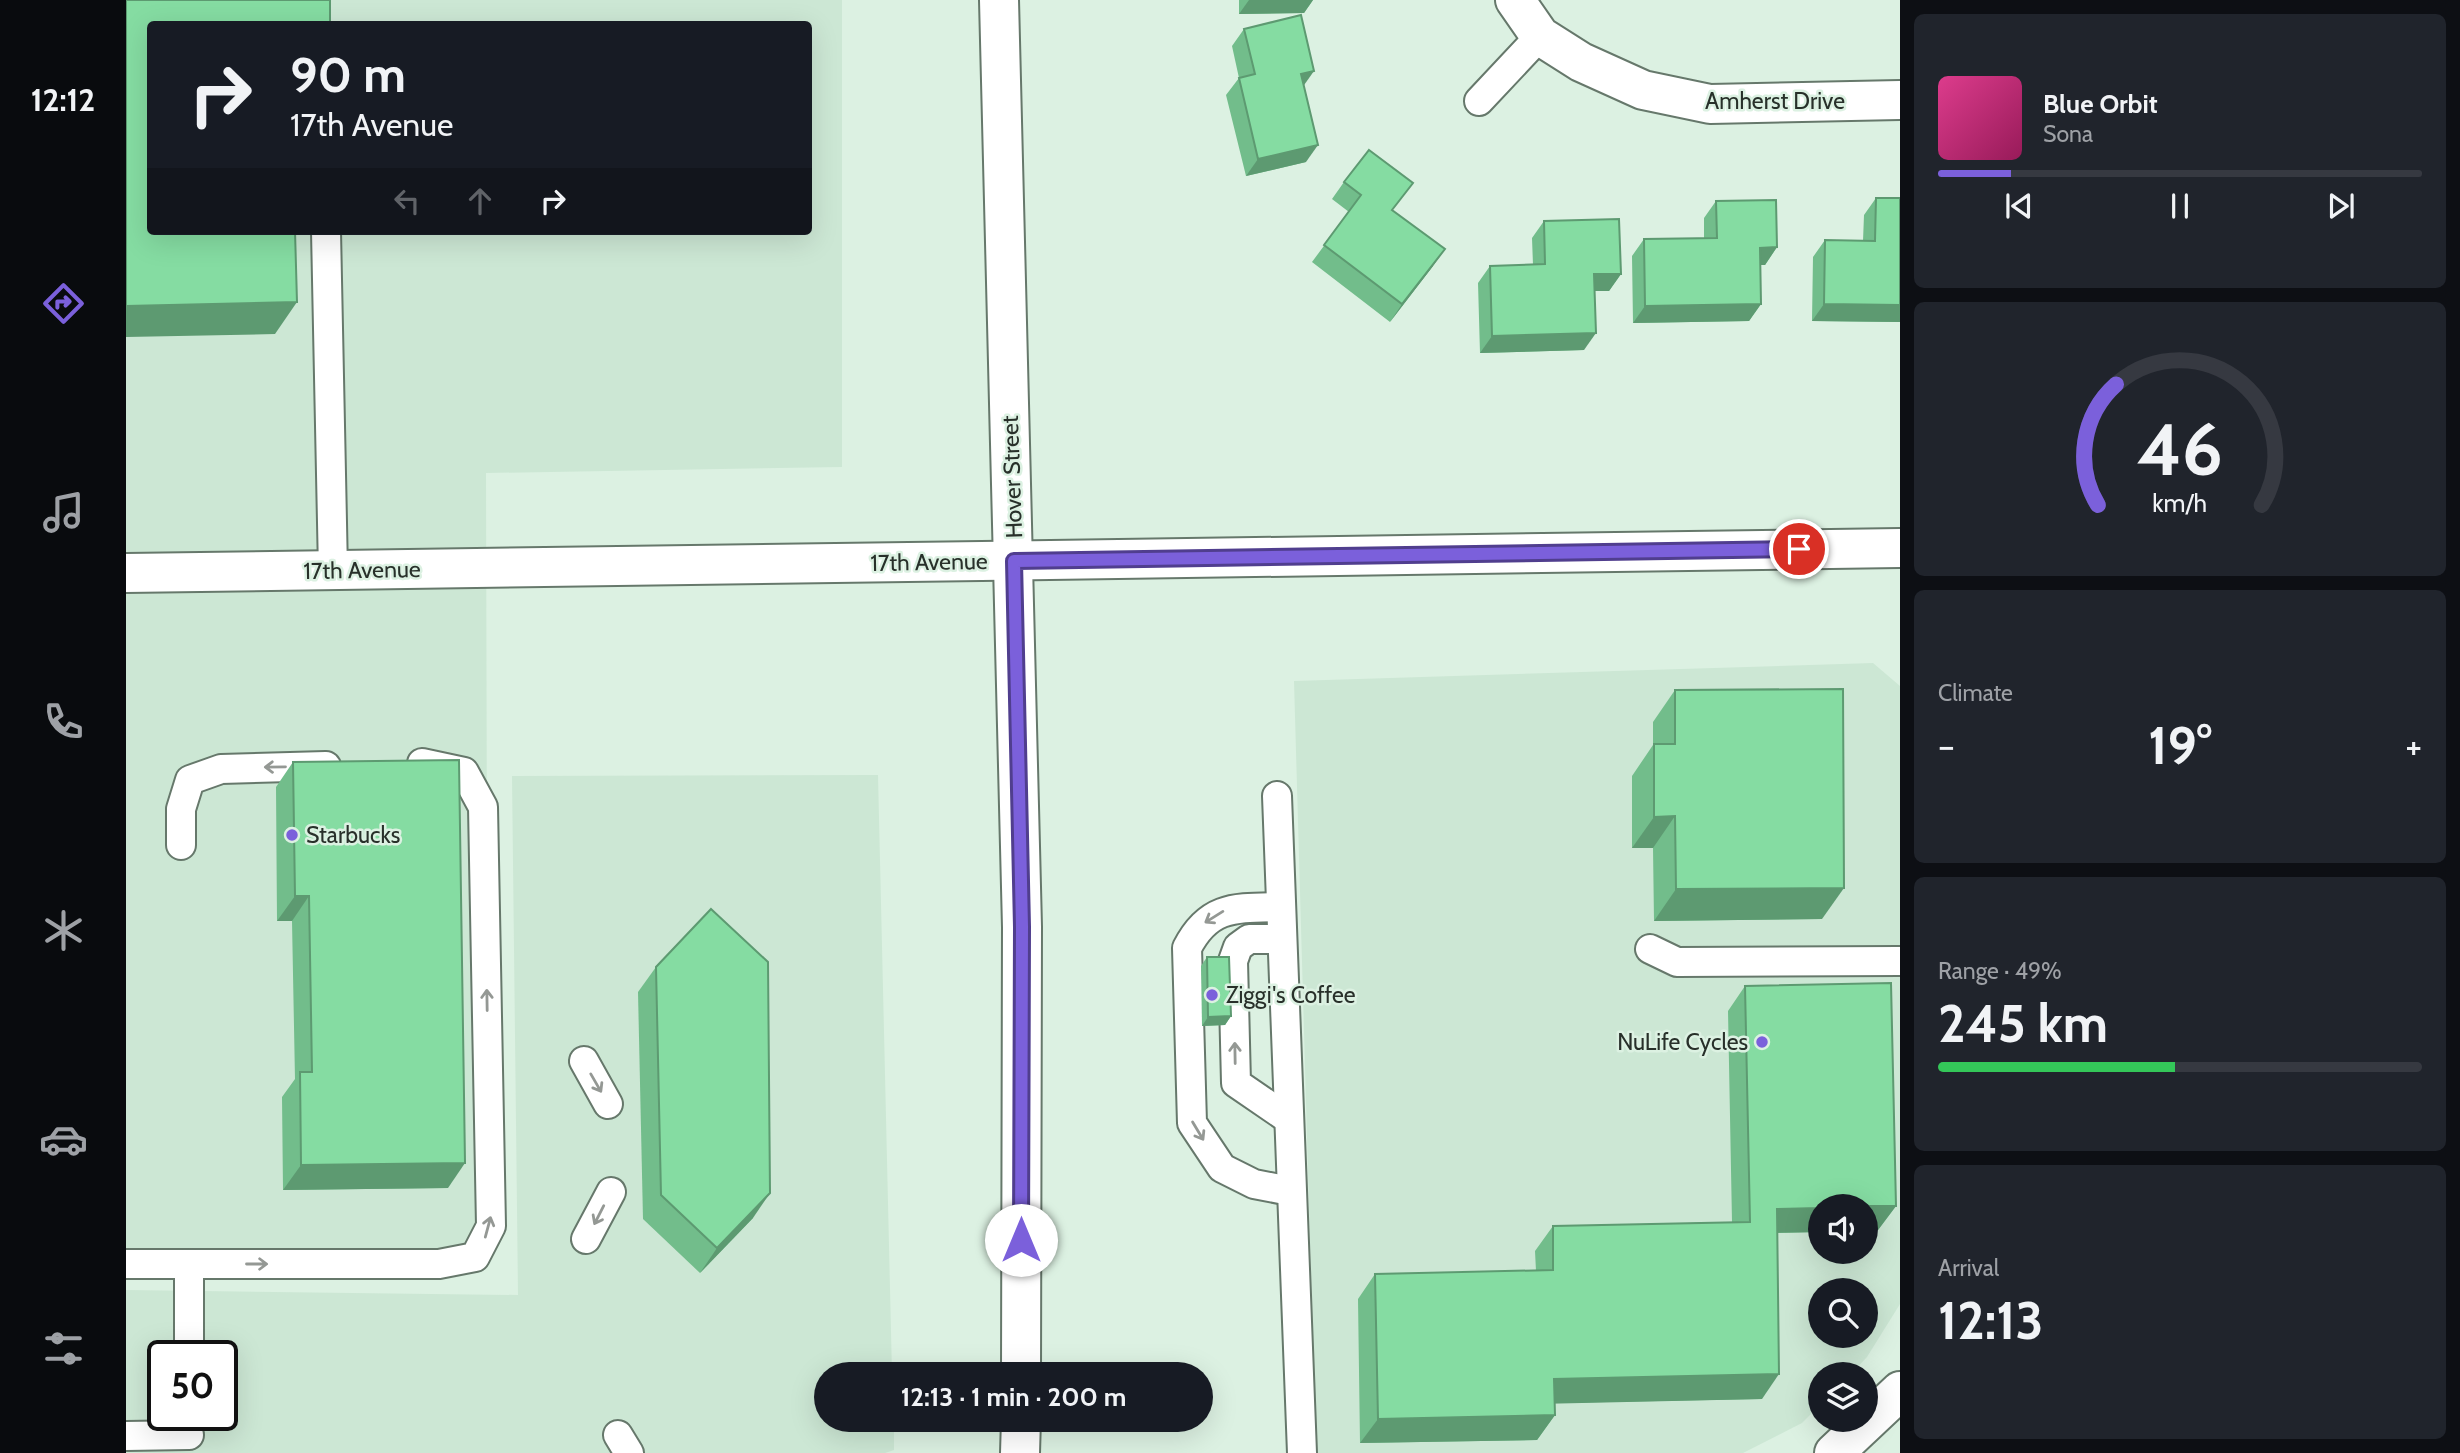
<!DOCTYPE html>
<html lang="en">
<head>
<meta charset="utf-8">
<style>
  body { margin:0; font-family:Cabin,sans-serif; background:#20242c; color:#f1f3f6; height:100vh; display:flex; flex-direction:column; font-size:26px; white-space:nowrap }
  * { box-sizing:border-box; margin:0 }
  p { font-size:23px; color:#9ea1a6 }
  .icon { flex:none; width:38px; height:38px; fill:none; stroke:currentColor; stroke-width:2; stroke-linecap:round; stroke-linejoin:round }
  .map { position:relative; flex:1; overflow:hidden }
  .details { display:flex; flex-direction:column; gap:14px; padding:14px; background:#0d0f14; width:560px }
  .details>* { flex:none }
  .top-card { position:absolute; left:21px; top:21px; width:665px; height:214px; border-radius:7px; box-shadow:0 7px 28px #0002; background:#171b24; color:#f1f3f6; overflow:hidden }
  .fabs { position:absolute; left:1682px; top:1194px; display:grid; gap:14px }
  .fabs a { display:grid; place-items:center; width:70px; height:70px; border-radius:50%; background:#171b24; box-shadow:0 7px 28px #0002; font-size:35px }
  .speed { position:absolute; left:21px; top:1340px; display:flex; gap:14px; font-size:35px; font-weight:700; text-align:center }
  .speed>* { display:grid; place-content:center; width:91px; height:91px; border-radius:50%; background:#171b24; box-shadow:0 7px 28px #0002; line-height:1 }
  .speed .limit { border:4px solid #111; border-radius:10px; background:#fff; color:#111 }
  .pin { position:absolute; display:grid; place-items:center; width:60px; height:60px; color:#fff; margin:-30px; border:4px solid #fff; border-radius:50%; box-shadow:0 2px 7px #0007 }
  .me { position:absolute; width:77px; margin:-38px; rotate:0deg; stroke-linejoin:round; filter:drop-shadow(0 0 5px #0008) }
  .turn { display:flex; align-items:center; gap:24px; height:147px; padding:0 28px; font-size:32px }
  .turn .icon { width:91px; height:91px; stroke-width:2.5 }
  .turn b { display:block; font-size:49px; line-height:60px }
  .lanes { display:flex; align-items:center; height:66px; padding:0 28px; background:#0003; justify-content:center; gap:35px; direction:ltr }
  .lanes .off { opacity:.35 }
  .big { font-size:52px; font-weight:700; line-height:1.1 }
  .details .card { flex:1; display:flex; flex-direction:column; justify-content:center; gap:10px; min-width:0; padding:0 24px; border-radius:10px; background:#20242c }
  .details .dial { align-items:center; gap:0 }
  .dial svg { height:182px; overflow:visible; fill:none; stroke:#363941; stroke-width:7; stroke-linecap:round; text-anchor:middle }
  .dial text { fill:#f1f3f6; stroke:none }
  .song { display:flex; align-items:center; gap:21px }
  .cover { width:84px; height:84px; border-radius:10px; background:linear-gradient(135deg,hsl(330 70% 55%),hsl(330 70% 35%)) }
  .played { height:7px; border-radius:4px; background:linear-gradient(90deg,#7b60db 15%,#363941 15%) }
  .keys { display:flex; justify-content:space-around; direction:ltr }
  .heat { display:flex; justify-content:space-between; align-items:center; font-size:38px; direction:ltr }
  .charge { height:10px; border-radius:5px; background:linear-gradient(90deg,#34c759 49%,#363941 0) }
  .trip { position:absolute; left:688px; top:1362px; width:399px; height:70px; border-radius:35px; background:#171b24; box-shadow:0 7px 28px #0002; font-weight:700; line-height:70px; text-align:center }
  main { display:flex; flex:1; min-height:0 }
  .dock { display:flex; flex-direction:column; width:126px; justify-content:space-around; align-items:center; background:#090b0e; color:#9ea1a6 }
  .dock .icon { width:49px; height:49px }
  .dock .selected { color:#7b60db }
  .dock b { font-size:32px; color:#f1f3f6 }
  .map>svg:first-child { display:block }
  .built { fill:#cce7d4; fill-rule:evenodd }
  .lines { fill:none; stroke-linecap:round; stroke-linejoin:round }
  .service-casing { stroke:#66786b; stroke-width:32 }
  .minor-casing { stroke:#66786b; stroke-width:42 }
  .secondary-casing { stroke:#66786b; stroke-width:42 }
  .service { stroke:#fff; stroke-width:28 }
  .minor { stroke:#fff; stroke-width:38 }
  .secondary { stroke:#fff; stroke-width:38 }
  .wall { fill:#72bd8b }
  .shaded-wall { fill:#5d9a71 }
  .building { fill:#85dca2; stroke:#5d9a71; stroke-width:2 }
  .oneway { stroke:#949894 }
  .route-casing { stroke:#503e8e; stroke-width:18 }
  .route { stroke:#7b60db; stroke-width:12 }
  .poi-dot { fill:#7b60db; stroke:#dcf1e2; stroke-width:2.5 }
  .labels { text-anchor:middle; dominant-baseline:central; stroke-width:5; stroke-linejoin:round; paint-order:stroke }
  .street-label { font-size:23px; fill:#28302a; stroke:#dcf1e2 }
  .poi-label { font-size:23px; fill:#28302a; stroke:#dcf1e2; text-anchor:start }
</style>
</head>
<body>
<main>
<nav class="dock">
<b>12:12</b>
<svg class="icon selected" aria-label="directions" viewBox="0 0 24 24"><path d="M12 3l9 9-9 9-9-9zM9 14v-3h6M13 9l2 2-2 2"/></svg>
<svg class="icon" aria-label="music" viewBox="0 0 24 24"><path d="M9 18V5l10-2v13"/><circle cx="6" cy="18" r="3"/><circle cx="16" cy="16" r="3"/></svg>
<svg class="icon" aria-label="phone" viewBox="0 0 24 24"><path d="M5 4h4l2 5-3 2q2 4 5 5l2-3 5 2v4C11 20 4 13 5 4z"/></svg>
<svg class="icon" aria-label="climate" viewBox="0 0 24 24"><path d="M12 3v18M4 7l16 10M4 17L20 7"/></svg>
<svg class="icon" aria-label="car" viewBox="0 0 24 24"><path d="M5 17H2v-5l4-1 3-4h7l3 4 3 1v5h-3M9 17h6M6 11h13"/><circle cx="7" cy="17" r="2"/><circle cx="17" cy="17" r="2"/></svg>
<svg class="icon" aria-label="filters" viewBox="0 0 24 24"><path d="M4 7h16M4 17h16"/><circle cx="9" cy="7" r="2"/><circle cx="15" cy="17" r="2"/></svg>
</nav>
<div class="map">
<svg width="1774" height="1453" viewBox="0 0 1774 1453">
  <rect width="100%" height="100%" fill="#dcf1e2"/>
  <!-- built -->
  <g class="built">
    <path d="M 0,0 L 716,0 L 716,467 L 360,473 L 362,1261 L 0,1264 ZM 24,24 L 682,24 L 682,231 L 24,231 Z"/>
    <path d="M 1747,663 L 1774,686 L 1774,1304 L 1741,1357 L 1725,1374 L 1694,1374 L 1694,1405 L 1676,1423 L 1617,1453 L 1190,1453 L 1168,681 ZM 1694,1206 L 1740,1206 L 1740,1251 L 1694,1251 ZM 1694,1290 L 1740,1290 L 1740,1335 L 1694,1335 Z"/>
    <path d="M 752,775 L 766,1374 L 700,1374 L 700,1419 L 768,1419 L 768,1450 L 759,1453 L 0,1453 L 0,1290 L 392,1295 L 386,776 ZM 37,1356 L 96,1356 L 96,1416 L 37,1416 Z"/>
  </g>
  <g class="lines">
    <!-- service casing -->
    <g class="service-casing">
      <g id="service">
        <path d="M 1353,101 L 1414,36"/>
        <path d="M 200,231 L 207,571"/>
        <path d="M 1151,796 L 1176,1453"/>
        <path d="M 55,845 L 55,809 L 64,780 L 95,769 L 200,766"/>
        <path d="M 1154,907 C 1110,908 1083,905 1061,948 L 1066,1123 L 1096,1168 L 1128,1184 L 1164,1191"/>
        <path d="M 1155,939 L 1123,939 L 1112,947 L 1107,961 L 1110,1083 L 1161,1118"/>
        <path d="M 1524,949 L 1551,962 L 1774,961"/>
        <path d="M 458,1061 L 482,1104"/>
        <path d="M 460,1239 L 485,1192"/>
        <path d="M 0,1264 L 313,1264 L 349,1257 L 365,1226 L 357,807 L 338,772 L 296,763"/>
        <path d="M 63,1356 L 63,1264"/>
        <path d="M 492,1435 L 503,1453"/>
        <path d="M 0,1436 L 63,1435"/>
      </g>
    </g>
    <!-- minor casing -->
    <g class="minor-casing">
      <g id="minor">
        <path d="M 1389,0 L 1414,36 L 1455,62 L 1517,90 L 1584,104 L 1774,100"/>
        <path d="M 1708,1453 L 1774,1391"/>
      </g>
    </g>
    <!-- secondary casing -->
    <g class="secondary-casing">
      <g id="secondary">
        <path d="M 873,0 L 896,927 L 895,1374"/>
        <path d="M 0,573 L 1774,548"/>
        <path d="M 894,1453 L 895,1419"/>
      </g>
    </g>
    <!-- service -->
    <use href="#service" class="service"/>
    <!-- minor -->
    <use href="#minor" class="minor"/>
    <!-- secondary -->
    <use href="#secondary" class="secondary"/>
  </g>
  <!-- wall -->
  <g class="wall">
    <path d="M 1113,0 L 1187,0 L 1178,13 L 1113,14 Z"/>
    <path d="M 1118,29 L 1178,85 L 1180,162 L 1120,176 L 1100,95 L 1113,78 L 1106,46 Z"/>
    <path d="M 1218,182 L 1267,211 L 1307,266 L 1264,322 L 1186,262 L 1223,212 L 1206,199 Z"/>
    <path d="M 1750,198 L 1774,198 L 1774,322 L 1686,321 L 1687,257 L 1699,240 L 1737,241 L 1738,215 Z"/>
    <path d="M 1590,201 L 1651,247 L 1639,265 L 1634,265 L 1635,304 L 1623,321 L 1507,323 L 1506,256 L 1518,239 L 1578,238 L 1578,218 Z"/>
    <path d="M 1418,221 L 1495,274 L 1483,291 L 1469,291 L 1458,350 L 1354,353 L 1352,283 L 1364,266 L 1407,265 L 1406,238 Z"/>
    <path d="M 1549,690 L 1696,919 L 1528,921 L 1527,848 L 1506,848 L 1506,776 L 1527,745 L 1527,722 Z"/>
    <path d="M 167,762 L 322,1188 L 157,1190 L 156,1097 L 169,1079 L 166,921 L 151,921 L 150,787 Z"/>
    <path d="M 1081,957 L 1105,1016 L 1099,1025 L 1076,1026 L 1075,966 Z"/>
    <path d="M 530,967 L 627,1218 L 574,1273 L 517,1219 L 512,992 Z"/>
    <path d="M 1619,986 L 1770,1206 L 1752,1230 L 1740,1231 L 1740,1206 L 1694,1206 L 1694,1232 L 1651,1233 L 1636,1399 L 1428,1403 L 1429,1415 L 1411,1440 L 1234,1443 L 1232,1299 L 1249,1274 L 1410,1271 L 1409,1251 L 1427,1226 L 1606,1222 L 1602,1011 Z"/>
  </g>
  <!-- shaded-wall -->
  <g class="shaded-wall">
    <path d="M 1123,0 L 1187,0 L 1178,13 L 1113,14 Z"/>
    <path d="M 1188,71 L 1176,88 L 1175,74 Z"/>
    <path d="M 1192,145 L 1180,162 L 1120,176 L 1132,159 Z"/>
    <path d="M 1651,247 L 1639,265 L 1622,265 L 1634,248 Z"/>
    <path d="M 1319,249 L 1307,266 L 1264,322 L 1276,304 Z"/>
    <path d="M 1468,274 L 1495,274 L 1483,291 L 1456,291 Z"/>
    <path d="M 171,302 L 149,334 L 0,337 L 0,306 Z"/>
    <path d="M 1635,304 L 1623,321 L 1507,323 L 1519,306 Z"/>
    <path d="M 1698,304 L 1774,305 L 1774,322 L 1686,321 Z"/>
    <path d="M 1470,333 L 1458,350 L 1354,353 L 1366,336 Z"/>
    <path d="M 1549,816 L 1527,848 L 1506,848 L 1528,817 Z"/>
    <path d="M 1718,888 L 1696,919 L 1528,921 L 1550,889 Z"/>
    <path d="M 169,896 L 183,896 L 166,921 L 151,921 Z"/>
    <path d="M 1105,1016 L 1099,1025 L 1076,1026 L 1082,1017 Z"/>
    <path d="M 339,1163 L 322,1188 L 157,1190 L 175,1165 Z"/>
    <path d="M 644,1193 L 627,1218 L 574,1273 L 591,1248 Z"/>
    <path d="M 1740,1206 L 1770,1206 L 1752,1230 L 1740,1231 Z"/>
    <path d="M 1694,1208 L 1694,1232 L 1633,1233 L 1651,1209 Z"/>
    <path d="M 1653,1374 L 1636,1399 L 1411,1404 L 1428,1379 Z"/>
    <path d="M 1429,1415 L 1411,1440 L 1234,1443 L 1252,1419 Z"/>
  </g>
  <!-- building -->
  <g class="building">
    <path d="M 0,0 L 204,0 L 204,24 L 24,24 L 24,231 L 169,231 L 171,302 L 0,306 Z"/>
    <path d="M 1175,15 L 1188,71 L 1175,74 L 1192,145 L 1132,159 L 1113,78 L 1129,74 L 1118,29 Z"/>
    <path d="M 1243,150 L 1287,183 L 1266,210 L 1319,249 L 1276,304 L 1198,245 L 1235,195 L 1218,182 Z"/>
    <path d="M 1750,198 L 1774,198 L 1774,305 L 1698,304 L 1699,240 L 1749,241 Z"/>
    <path d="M 1650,200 L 1651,247 L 1634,248 L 1635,304 L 1519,306 L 1518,239 L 1591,238 L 1590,201 Z"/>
    <path d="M 1493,219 L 1495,274 L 1468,274 L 1470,333 L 1366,336 L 1364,266 L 1419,264 L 1418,221 Z"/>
    <path d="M 1717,689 L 1718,888 L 1550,889 L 1549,816 L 1528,817 L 1528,744 L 1549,744 L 1549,690 Z"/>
    <path d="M 333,760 L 339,1163 L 175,1165 L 174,1072 L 186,1072 L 183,896 L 169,896 L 167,762 Z"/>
    <path d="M 585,909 L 642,962 L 644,1193 L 591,1248 L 535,1195 L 530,967 Z"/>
    <path d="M 1081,957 L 1103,957 L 1105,1016 L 1082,1017 Z"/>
    <path d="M 1765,983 L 1770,1206 L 1694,1206 L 1694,1208 L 1651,1209 L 1653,1374 L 1428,1379 L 1429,1415 L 1252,1419 L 1249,1274 L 1427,1270 L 1427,1226 L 1624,1222 L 1619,986 Z"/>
  </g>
  <!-- one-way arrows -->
  <defs><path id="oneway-shaft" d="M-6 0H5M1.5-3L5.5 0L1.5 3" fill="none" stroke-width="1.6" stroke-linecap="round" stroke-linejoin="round" transform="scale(1.75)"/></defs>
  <g class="oneway">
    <use href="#oneway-shaft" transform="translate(149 767) rotate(179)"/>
    <use href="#oneway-shaft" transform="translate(1088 917) rotate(148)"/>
    <use href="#oneway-shaft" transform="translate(361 1000) rotate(-91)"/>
    <use href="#oneway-shaft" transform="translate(1109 1053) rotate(-91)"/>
    <use href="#oneway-shaft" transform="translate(470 1083) rotate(60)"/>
    <use href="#oneway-shaft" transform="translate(1072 1131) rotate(59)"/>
    <use href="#oneway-shaft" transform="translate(473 1215) rotate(117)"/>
    <use href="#oneway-shaft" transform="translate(362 1227) rotate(-75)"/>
    <use href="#oneway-shaft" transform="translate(131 1264)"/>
  </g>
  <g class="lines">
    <!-- route casing -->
    <g class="route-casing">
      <path id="route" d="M 895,1240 L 896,927 L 888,561 L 1673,549"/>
    </g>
    <!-- route -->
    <use href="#route" class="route"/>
  </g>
  <!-- markers -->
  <g class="poi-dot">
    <circle cx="166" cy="835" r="7"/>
    <circle cx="1086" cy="995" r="7"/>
    <circle cx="1636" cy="1042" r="7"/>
  </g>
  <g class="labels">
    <!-- street labels -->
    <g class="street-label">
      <text x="1649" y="101">Amherst Drive</text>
      <text transform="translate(886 477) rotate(-92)">Hover Street</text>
      <text transform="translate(803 562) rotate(-1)">17th Avenue</text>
      <text transform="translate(236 570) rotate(-1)">17th Avenue</text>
    </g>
    <!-- poi labels -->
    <g class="poi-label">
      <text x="180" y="835">Starbucks</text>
      <text x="1100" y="995">Ziggi's Coffee</text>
      <text x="1622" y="1042" text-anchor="end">NuLife Cycles</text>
    </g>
  </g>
</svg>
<div class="fabs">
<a><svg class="icon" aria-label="sound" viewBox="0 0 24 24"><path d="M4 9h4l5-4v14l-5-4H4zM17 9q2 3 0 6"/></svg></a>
<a><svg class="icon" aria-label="search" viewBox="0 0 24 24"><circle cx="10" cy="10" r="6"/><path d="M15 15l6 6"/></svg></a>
<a><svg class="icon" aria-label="layers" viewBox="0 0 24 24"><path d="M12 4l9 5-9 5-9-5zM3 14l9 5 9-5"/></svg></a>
</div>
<div class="speed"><div class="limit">50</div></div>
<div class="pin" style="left:1673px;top:549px;background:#d93025"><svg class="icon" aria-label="arrive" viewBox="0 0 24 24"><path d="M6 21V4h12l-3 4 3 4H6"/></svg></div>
<svg class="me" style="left:895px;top:1240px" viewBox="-20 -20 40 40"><circle r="19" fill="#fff"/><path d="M0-13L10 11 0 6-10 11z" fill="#7b60db"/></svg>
<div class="trip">12:13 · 1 min · 200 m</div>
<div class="top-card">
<div class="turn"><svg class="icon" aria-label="right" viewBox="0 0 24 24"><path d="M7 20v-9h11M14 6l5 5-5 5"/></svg><div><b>90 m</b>17th Avenue</div></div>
<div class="lanes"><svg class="icon off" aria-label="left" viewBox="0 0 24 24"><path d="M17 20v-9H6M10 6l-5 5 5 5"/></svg><svg class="icon off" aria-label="ahead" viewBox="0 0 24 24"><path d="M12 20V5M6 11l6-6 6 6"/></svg><svg class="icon" aria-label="right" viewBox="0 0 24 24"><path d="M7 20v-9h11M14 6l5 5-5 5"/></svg></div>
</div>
</div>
<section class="details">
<div class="card">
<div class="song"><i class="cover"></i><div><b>Blue Orbit</b><p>Sona</p></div></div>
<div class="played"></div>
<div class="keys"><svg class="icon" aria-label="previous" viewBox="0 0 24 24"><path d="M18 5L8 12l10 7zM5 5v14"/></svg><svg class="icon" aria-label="pause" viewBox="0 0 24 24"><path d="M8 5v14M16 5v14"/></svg><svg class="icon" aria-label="next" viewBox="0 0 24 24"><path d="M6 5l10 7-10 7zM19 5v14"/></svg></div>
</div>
<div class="card dial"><svg viewBox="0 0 100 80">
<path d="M14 69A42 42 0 1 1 86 69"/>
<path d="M14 69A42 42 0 0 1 22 16" stroke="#7b60db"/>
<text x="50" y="56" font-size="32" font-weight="700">46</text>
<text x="50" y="72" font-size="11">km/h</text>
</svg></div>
<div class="card"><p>Climate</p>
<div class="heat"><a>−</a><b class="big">19°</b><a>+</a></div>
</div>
<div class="card"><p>Range · 49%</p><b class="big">245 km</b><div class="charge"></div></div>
<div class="card"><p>Arrival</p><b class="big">12:13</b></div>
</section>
</main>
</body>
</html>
